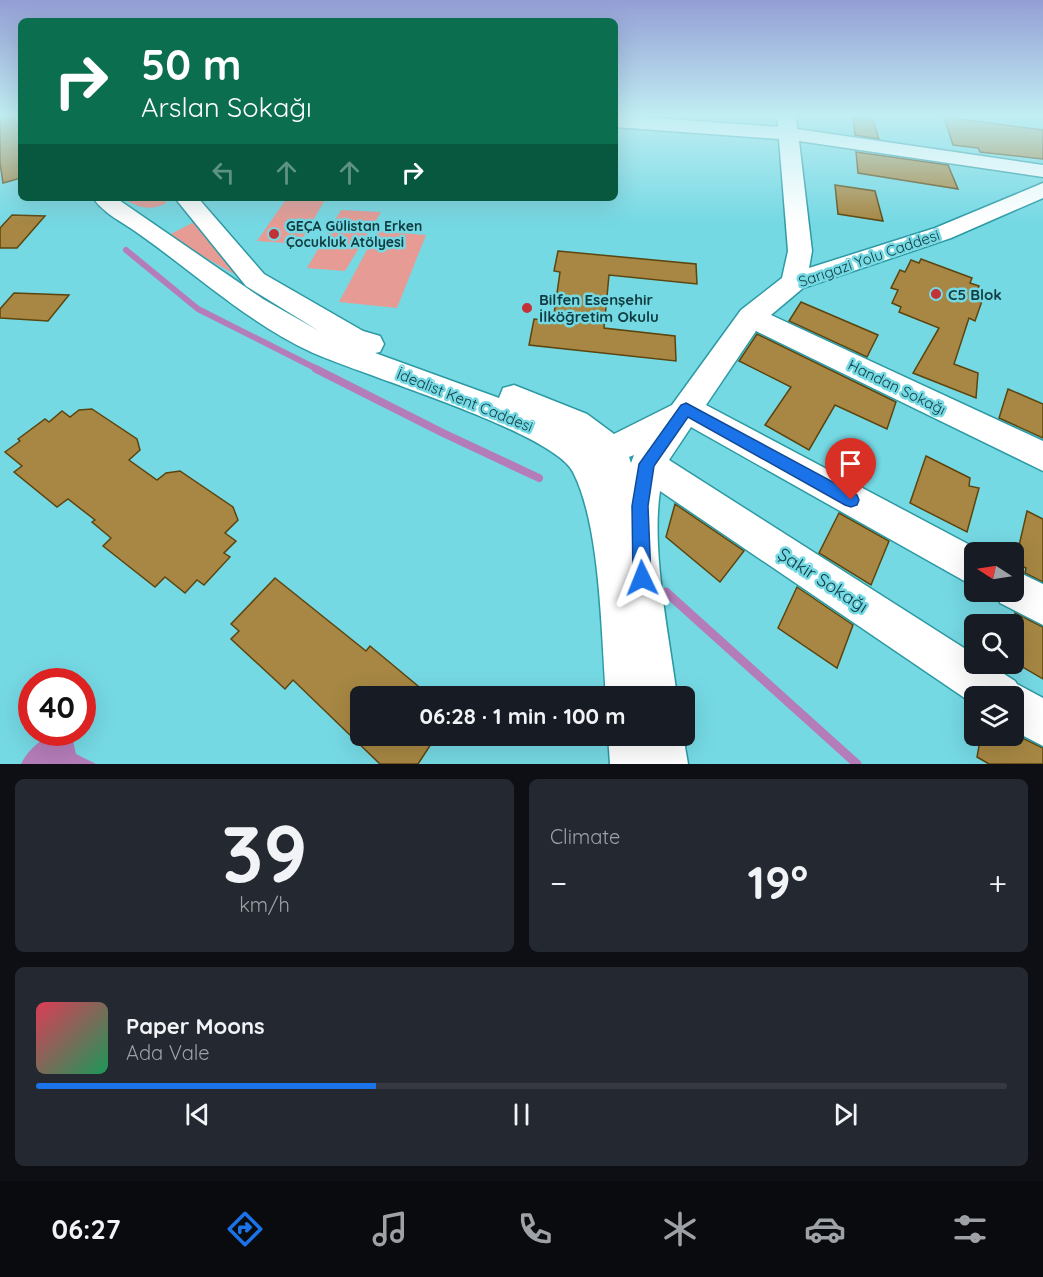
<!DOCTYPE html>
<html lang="en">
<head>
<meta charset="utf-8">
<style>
  body { margin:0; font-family:Quicksand,sans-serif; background:#242831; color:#f1f3f6; height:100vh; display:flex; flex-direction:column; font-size:22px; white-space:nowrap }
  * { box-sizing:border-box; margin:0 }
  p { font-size:20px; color:#9ea1a6 }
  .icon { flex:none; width:33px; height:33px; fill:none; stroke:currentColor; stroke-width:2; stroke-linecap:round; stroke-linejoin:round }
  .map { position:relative; height:764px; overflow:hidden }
  .details { display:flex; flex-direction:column; gap:15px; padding:15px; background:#0d0f14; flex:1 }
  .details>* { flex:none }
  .top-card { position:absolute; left:18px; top:18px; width:600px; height:183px; border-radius:9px; box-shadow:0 6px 24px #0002; background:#0b6e4f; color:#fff; overflow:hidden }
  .needle { width:39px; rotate:282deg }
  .controls { position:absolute; left:964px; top:542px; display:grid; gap:12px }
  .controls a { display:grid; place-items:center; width:60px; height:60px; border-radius:9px; background:#171b24; box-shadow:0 6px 24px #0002; font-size:30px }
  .speed { position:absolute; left:18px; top:668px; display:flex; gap:12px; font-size:30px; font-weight:700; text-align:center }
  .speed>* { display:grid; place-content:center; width:78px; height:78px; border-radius:50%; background:#171b24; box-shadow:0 6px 24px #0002; line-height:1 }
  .speed .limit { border:9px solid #d22; background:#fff; color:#111 }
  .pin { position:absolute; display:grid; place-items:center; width:51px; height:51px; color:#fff; margin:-62px -26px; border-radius:50% 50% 50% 0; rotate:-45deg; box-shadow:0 0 6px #0007 }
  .pin .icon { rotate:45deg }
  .me { position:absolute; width:66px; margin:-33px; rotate:358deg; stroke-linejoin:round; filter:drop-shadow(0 0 4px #0008) }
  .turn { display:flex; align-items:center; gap:21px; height:126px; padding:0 24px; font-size:27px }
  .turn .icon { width:78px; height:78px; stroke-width:2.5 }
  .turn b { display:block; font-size:42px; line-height:51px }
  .lanes { display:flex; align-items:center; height:57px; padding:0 24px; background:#0003; justify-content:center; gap:30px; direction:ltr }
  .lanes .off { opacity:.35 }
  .big { font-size:45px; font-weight:700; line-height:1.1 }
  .details .widget { flex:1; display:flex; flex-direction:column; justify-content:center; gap:9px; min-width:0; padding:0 21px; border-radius:9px; background:#242831 }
  .details .dial { align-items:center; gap:0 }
  .dial b { font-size:78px; line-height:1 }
  .song { display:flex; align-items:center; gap:18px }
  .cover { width:72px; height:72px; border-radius:9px; background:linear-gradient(135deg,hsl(350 70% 55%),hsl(150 70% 35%)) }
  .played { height:6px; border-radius:3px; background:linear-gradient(90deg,#1a73e8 35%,#363941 35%) }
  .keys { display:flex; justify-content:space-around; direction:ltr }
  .heat { display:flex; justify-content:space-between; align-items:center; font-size:33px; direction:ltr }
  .details .tiles { flex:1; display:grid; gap:15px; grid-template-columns:1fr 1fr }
  .widget:last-child { grid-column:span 2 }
  .trip { position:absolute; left:350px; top:686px; width:345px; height:60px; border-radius:9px; background:#171b24; box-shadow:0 6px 24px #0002; font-weight:700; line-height:60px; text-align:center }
  .tabs { display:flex; height:96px; justify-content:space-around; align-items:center; background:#090b0e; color:#9ea1a6 }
  .tabs .icon { width:42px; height:42px }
  .tabs .on { color:#1a73e8 }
  .tabs b { font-size:27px; color:#f1f3f6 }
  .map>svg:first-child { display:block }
  .green { fill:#e79b95 }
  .water { fill:#b47db9 }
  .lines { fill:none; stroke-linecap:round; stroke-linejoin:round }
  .stream-far2 { stroke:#b47db9; stroke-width:6 }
  .stream-far1 { stroke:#b47db9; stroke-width:8 }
  .stream { stroke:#b47db9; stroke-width:9 }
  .building { fill:#a78743; stroke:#5c450e; stroke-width:1.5 }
  .minor-casing { stroke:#2c99a3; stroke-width:3 }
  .minor { fill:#fff; fill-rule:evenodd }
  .route { fill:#1a73e8; stroke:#114b97; stroke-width:1.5 }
  .poi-dot { fill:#c23236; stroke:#75d9e4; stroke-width:2 }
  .labels { text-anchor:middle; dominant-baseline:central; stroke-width:5; stroke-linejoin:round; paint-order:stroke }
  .far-poi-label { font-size:14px; font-weight:bold; fill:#113d42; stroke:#75d9e4; text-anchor:start }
  .street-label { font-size:15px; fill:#113d42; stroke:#75d9e4 }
  .poi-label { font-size:15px; font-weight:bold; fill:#113d42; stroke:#75d9e4; text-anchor:start }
  .near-street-label { font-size:18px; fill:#113d42; stroke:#75d9e4 }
</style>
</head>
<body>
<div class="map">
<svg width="1043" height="764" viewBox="0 0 1043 764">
  <rect width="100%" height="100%" fill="#75d9e4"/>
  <!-- green -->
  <g class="green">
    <path d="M 123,198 L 165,198 L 166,203 C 151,212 136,207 123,198 Z"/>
    <path d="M 287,198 L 326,198 L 299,244 L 257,241 Z"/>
    <path d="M 341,210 L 381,212 L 345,271 L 307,268 Z"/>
    <path d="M 194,222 L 236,275 L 167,236 Z"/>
    <path d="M 377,231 L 426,235 L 397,308 L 339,302 Z"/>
  </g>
  <!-- water -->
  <path class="water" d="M 57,732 L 73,741 L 76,754 L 96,764 L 21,764 C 29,748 41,739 57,732 Z"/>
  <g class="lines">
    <!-- stream-far2 -->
    <path class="stream-far2" d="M 126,250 L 198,309 L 319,370"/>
    <!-- stream-far1 -->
    <path class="stream-far1" d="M 316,369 L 443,433 L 539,478"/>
    <!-- stream -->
    <path class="stream" d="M 666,592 L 857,764"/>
  </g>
  <!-- building -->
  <g class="building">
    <path d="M 3,115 L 21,115 L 21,178 L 3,183 L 0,163 L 0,123 Z"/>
    <path d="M 853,115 L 871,115 L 879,139 L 855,135 Z"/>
    <path d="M 944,117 L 1043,130 L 1043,159 L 980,152 L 978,148 L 953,145 Z"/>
    <path d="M 856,152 L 948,165 L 958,189 L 858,173 Z"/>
    <path d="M 835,185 L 875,191 L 883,221 L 838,214 Z"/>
    <path d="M 12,215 L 45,216 L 17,248 L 0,248 L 0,228 Z"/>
    <path d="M 558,251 L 696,264 L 697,284 L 609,275 L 604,328 L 675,336 L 676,361 L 529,345 L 534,319 L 553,321 L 560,272 L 554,271 Z"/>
    <path d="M 921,259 L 972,278 L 970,283 L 979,286 L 974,299 L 982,301 L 975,321 L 969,318 L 954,364 L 978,373 L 976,398 L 913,373 L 939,328 L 899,312 L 901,307 L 892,303 L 898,290 L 891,288 L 900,270 L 905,272 L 911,260 L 919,263 Z"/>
    <path d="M 14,293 L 69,295 L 48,321 L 0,318 L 0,309 Z"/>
    <path d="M 801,302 L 878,335 L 867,357 L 789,321 Z"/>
    <path d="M 757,334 L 896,402 L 887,429 L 835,405 L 809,450 L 765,425 L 791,387 L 739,361 Z"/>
    <path d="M 1008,389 L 1043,404 L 1043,438 L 999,418 Z"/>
    <path d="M 92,409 L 137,439 L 140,450 L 129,460 L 157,480 L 166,473 L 180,471 L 233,507 L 238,520 L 225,533 L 236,541 L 224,553 L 230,557 L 204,585 L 197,580 L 185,593 L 165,577 L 155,587 L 103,546 L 111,538 L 92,522 L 95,520 L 68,499 L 57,507 L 14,472 L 22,466 L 5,452 L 20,441 L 18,439 L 45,419 L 49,422 L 62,411 L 70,417 L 79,410 Z"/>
    <path d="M 926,456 L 970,478 L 969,486 L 979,488 L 967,532 L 910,503 Z"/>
    <path d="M 675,504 L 744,551 L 720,582 L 666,537 Z"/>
    <path d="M 1027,511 L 1043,519 L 1043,582 L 1025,573 L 1026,568 L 1015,563 Z"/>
    <path d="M 839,513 L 889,541 L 871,585 L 819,553 Z"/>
    <path d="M 275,578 L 366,651 L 370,646 L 430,696 L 360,696 L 360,735 L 437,735 L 418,764 L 380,764 L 293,680 L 285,689 L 231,639 L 239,631 L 231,624 Z"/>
    <path d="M 797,587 L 853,625 L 837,668 L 778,628 Z"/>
    <path d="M 1015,613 L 1043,627 L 1043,679 L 1014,662 Z"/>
    <path d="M 1014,734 L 1043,748 L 1043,764 L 989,764 L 977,757 L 981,735 Z"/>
  </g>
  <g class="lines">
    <!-- minor casing -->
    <g class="minor-casing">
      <g id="minor">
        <path d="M 615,115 L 778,127 L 777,115 L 796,115 L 797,129 L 1043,165 L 1043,177 L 799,141 L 812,251 L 809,268 L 935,228 L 1043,183 L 1043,198 L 951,238 L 803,288 L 771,315 L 1043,441 L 1043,471 L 756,331 L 706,405 L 983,552 L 975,552 L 975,587 L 691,427 L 669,460 L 975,655 L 975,663 L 987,663 L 1015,681 L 1017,684 L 1043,698 L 1043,746 L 1014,731 L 1014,696 L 975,696 L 975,705 L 660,491 C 651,551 669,635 677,696 L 606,696 C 601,634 601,527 573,472 C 552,431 361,375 311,352 C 247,322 196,274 139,234 C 123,222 105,215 93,198 L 116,198 L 263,299 L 319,331 L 246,286 L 175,198 L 198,198 L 264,274 L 363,331 L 380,336 L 384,344 L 380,352 L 375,353 L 499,398 L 503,388 L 514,385 L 587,414 L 614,434 L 672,405 L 741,310 L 782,278 L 788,251 L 779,139 L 615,127 ZM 634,455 L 631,463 L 629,457 Z"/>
        <path d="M 1014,570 L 1043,584 L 1043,625 L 1000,603 L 996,591 L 1014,591 Z"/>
        <path d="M 608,735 L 683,735 L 688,764 L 610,764 Z"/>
      </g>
    </g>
    <!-- minor -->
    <use href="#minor" class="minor"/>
  </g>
  <!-- sky -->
  <linearGradient id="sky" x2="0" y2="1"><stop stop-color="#939ed5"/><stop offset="0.52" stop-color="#c1eef3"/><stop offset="1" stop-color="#c1eef3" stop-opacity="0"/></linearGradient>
  <rect width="1043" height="222" fill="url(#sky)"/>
  <!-- route -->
  <path class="route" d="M 686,403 L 857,495 L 859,500 L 857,505 L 851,507 L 845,505 L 688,417 L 654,466 L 648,506 L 651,578 L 648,584 L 642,586 L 636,584 L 633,578 L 632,506 L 639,464 L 681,405 Z"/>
  <!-- markers -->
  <g class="poi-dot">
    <circle cx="274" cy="234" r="6"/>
    <circle cx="936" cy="294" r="6"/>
    <circle cx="527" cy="308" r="6"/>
  </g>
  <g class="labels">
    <!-- far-poi labels -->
    <g class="far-poi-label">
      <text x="286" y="226">GEÇA Gülistan Erken<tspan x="286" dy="16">Çocukluk Atölyesi</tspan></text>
    </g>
    <!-- street labels -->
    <g class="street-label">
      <text transform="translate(869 258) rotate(-19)">Sarıgazi Yolu Caddesi</text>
      <text transform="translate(897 387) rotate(26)">Handan Sokağı</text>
      <text transform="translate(465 400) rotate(22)">İdealist Kent Caddesi</text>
    </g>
    <!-- poi labels -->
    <g class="poi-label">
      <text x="948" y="294">C5 Blok</text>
      <text x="539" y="299">Bilfen Esenşehir<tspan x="539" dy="17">İlköğretim Okulu</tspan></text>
    </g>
    <!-- near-street labels -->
    <g class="near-street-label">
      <text transform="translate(823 580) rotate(33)">Şakir Sokağı</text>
    </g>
  </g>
</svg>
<div class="controls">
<a><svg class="needle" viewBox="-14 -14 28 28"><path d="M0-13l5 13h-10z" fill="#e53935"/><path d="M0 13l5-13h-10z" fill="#9ea1a6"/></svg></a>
<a><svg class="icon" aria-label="search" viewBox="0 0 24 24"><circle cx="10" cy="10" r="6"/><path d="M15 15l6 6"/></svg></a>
<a><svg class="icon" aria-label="layers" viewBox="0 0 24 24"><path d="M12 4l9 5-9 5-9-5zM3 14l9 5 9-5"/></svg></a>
</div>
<div class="speed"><div class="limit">40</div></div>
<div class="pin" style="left:851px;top:500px;background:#d93025"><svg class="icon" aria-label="arrive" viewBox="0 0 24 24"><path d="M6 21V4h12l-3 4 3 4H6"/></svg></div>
<svg class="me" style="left:642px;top:578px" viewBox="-20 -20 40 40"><path d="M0-17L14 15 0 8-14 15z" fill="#1a73e8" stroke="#fff" stroke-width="4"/></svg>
<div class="trip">06:28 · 1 min · 100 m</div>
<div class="top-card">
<div class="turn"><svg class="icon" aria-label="right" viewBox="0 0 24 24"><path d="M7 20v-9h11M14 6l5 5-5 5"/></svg><div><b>50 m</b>Arslan Sokağı</div></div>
<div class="lanes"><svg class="icon off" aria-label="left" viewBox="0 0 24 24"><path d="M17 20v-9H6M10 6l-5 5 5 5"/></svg><svg class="icon off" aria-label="ahead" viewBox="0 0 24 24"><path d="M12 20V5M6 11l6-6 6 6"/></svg><svg class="icon off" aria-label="ahead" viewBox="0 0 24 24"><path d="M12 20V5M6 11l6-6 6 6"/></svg><svg class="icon" aria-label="right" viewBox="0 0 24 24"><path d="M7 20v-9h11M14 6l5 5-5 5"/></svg></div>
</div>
</div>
<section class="details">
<div class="tiles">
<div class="widget dial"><b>39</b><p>km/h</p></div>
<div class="widget"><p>Climate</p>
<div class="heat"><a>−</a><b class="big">19°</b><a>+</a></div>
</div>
<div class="widget">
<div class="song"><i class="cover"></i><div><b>Paper Moons</b><p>Ada Vale</p></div></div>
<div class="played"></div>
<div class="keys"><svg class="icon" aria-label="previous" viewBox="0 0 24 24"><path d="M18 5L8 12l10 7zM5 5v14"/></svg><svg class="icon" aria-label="pause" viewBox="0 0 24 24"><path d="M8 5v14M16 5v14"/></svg><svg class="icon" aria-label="next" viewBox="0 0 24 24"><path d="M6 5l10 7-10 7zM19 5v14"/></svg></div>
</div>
</div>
</section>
<nav class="tabs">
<b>06:27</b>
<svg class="icon on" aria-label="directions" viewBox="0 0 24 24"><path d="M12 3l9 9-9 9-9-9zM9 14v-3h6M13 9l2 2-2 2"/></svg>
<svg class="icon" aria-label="music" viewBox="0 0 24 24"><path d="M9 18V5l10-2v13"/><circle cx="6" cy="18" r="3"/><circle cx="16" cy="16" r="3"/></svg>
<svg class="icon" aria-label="phone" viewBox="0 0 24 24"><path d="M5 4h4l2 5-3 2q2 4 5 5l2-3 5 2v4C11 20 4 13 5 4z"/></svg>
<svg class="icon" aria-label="climate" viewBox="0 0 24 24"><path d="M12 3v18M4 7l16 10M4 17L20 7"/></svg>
<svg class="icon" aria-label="car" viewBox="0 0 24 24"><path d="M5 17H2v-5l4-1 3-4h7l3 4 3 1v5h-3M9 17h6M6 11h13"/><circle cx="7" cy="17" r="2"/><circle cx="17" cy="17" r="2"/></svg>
<svg class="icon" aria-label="filters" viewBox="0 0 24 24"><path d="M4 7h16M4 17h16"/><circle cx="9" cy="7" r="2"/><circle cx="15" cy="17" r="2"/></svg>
</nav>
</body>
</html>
